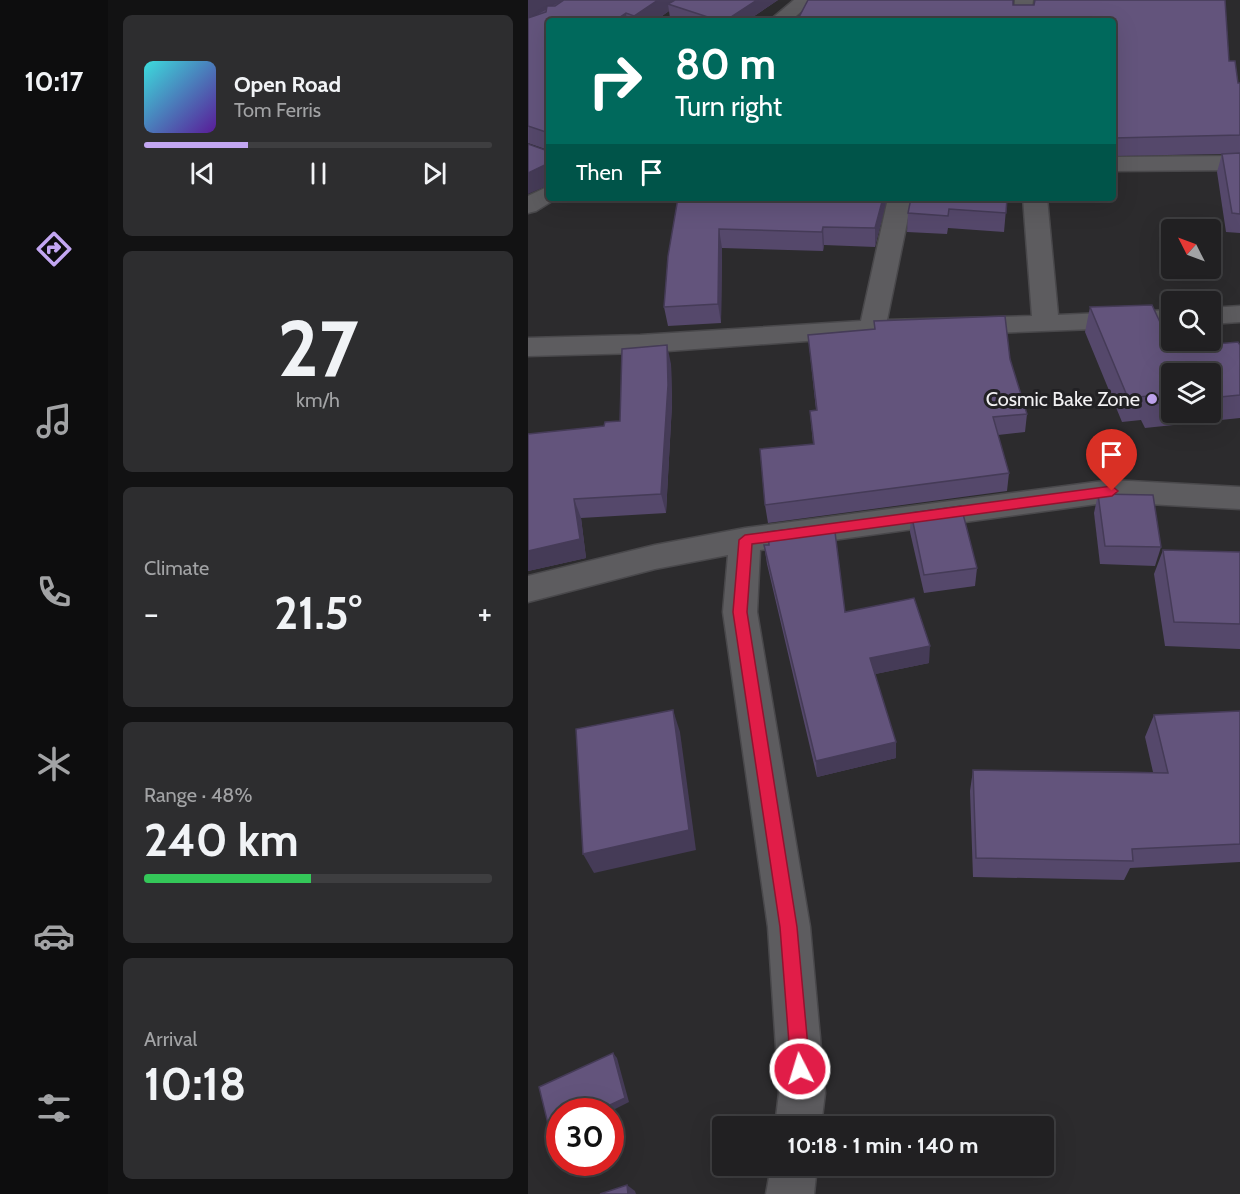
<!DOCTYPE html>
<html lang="en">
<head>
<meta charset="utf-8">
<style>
  body { margin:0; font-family:Cabin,sans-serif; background:#2d2d2f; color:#f1f3f6; height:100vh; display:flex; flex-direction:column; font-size:22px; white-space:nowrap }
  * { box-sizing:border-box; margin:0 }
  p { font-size:20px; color:#a2a3a5 }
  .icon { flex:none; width:33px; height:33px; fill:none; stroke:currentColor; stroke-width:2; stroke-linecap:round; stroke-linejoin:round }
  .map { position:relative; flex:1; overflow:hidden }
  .panel { display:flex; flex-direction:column; gap:15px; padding:15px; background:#121213; width:420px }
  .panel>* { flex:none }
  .hud { position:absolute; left:18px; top:18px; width:570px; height:183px; border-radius:6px; box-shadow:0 6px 24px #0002,0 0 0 2px #3e3e40; background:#00695c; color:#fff; overflow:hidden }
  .needle { width:39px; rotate:312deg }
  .fabs { position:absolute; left:633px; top:219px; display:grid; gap:12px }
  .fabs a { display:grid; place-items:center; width:60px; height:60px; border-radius:6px; background:#212022; box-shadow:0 6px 24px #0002,0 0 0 2px #3e3e40; font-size:30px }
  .speed { position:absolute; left:18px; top:1098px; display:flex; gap:12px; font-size:30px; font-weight:700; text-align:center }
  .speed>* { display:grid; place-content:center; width:78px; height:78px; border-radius:50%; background:#212022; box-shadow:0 6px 24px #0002,0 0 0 2px #3e3e40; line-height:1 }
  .speed .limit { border:9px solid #d22; background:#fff; color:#111 }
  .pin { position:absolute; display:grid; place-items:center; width:51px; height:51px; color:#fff; margin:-62px -26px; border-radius:50% 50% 50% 0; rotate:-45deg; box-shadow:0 0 6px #0007 }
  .pin .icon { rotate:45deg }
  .me { position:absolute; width:66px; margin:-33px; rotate:355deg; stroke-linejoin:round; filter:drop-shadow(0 0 4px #0008) }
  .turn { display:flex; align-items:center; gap:21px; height:126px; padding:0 30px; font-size:27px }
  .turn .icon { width:78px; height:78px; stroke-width:2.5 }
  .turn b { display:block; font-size:42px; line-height:51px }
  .then { display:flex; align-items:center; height:57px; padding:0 30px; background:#0003; gap:12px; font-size:22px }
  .big { font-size:45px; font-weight:700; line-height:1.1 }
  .panel .tile { flex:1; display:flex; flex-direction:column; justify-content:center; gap:9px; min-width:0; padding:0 21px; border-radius:9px; background:#2d2d2f }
  .panel .dial { align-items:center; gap:0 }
  .dial b { font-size:78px; line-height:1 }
  .song { display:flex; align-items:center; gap:18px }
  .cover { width:72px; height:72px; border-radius:9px; background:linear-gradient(135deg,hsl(180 70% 55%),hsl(270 70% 35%)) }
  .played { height:6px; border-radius:3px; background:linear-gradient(90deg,#c3a7f2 30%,#3e3e40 30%) }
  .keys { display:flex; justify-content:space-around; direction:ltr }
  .heat { display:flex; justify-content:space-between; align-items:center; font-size:33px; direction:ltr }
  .charge { height:9px; border-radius:4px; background:linear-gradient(90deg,#34c759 48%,#3e3e40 0) }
  .trip { position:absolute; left:184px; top:1116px; width:342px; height:60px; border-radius:6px; background:#212022; box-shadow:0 6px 24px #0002,0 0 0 2px #3e3e40; font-weight:700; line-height:60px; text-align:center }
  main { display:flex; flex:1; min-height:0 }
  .tab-bar { display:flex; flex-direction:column; width:108px; justify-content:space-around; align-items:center; background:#0d0d0e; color:#a2a3a5 }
  .tab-bar .icon { width:42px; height:42px }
  .tab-bar .on { color:#c3a7f2 }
  .tab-bar b { font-size:27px; color:#f1f3f6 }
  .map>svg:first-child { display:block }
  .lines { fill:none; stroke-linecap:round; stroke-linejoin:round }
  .minor-casing { stroke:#49484b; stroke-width:3 }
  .minor { fill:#5d5c5f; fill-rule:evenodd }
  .wall { fill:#55486b; fill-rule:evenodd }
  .shaded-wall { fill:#453b57 }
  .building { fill:#63547c; stroke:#453b57; stroke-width:1.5 }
  .route { fill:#e11d48; stroke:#92132f; stroke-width:1.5 }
  .poi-dot { fill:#c3a7f2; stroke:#222124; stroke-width:2 }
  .labels { text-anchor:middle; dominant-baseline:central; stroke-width:6; stroke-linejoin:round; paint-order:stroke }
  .poi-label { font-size:20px; fill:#f2f1f3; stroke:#222124; text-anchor:end }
</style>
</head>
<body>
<main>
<nav class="tab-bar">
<b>10:17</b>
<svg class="icon on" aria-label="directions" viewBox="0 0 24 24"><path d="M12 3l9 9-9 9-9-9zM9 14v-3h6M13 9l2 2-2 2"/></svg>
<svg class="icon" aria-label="music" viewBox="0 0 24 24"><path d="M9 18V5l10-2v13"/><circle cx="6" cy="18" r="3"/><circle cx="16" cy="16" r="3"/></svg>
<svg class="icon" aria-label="phone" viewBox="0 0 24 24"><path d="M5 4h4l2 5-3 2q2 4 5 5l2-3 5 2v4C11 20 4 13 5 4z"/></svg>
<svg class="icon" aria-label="climate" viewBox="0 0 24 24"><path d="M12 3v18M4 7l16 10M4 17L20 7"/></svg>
<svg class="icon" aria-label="car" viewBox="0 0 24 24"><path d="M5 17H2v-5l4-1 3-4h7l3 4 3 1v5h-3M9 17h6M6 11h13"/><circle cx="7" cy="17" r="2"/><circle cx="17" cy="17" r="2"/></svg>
<svg class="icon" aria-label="filters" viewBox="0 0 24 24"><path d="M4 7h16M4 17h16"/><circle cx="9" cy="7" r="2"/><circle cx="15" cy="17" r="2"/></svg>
</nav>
<section class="panel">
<div class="tile">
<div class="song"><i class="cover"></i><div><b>Open Road</b><p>Tom Ferris</p></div></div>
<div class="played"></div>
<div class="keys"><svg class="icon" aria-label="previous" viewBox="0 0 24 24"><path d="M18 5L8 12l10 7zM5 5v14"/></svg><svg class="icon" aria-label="pause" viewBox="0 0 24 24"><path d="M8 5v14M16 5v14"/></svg><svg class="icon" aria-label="next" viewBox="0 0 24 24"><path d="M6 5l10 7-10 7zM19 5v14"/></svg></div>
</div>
<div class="tile dial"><b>27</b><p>km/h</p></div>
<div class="tile"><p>Climate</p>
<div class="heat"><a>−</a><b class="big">21.5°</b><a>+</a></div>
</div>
<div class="tile"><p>Range · 48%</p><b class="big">240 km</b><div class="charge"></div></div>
<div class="tile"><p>Arrival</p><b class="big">10:18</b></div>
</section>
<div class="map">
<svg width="712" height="1194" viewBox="0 0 712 1194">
  <rect width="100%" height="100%" fill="#2c2b2d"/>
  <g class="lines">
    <!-- minor casing -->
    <g class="minor-casing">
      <g id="minor">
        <path d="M 266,0 L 287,0 L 262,21 L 241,21 Z"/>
        <path d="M 487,0 L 505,0 L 503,21 L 485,21 Z"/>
        <path d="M 712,156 L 712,170 L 585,171 L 585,157 Z"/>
        <path d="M 21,186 L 21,198 L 29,198 L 8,211 L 0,213 L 0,196 Z"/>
        <path d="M 360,198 L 384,198 L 359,320 L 504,316 L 495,198 L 519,198 L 530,315 L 644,310 L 644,326 L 306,339 L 112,353 L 0,356 L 0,338 L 112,335 L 333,321 Z"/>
        <path d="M 712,306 L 712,322 L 682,324 L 682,308 Z"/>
        <path d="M 583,480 L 712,487 L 712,509 L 583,502 L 232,550 L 229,612 L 282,927 L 297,1093 L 293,1126 L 247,1126 L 251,1093 L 240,927 L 195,612 L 200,555 L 127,569 L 0,602 L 0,576 L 127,545 L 217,528 Z"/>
        <path d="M 243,1166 L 289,1166 L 286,1194 L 238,1194 Z"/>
      </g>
    </g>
    <!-- minor -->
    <use href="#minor" class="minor"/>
  </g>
  <!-- wall -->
  <g class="wall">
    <path d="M 0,0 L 35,0 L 25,6 L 36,0 L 250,0 L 219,21 L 152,21 L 142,18 L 141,11 L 127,21 L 21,21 L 21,185 L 17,149 L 0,143 Z"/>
    <path d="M 280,0 L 485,0 L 485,5 L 506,5 L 507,0 L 697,0 L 701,61 L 707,61 L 710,83 L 712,83 L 712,233 L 698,232 L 689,172 L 694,154 L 585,156 L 585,21 L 269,21 Z"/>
    <path d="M 83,198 L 135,198 L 84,200 Z"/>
    <path d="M 150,198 L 359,198 L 347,247 L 296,245 L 295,251 L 194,248 L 193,323 L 140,326 L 136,307 Z"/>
    <path d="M 479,198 L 476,232 L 420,228 L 419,234 L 379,232 L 380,213 Z"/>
    <path d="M 562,307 L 644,348 L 712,345 L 712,418 L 617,428 L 613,420 L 594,422 L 557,332 ZM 644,374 L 682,374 L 682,412 L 644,412 Z"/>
    <path d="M 346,321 L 482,359 L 499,414 L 497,432 L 470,435 L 481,473 L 479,491 L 240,523 L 237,505 L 285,444 L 282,411 L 288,410 L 280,335 L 346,329 Z"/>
    <path d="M 143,364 L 144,404 L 138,513 L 53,518 L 58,558 L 0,571 L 0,434 L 76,426 L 92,421 Z"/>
    <path d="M 570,494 L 633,547 L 627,566 L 572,564 L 566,513 Z"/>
    <path d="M 383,513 L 449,568 L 447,586 L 396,593 L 382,532 Z"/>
    <path d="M 236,545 L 317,612 L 401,663 L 347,674 L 368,758 L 289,777 L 239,564 Z"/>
    <path d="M 635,550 L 712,552 L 712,649 L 637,646 L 626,574 Z"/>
    <path d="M 712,711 L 712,862 L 602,868 L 596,880 L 445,877 L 442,791 L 445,770 L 625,772 L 617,737 L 626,715 Z"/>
  </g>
  <!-- shaded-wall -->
  <g class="shaded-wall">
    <path d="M 0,0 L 35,0 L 0,20 Z"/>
    <path d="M 130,0 L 158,0 L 140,4 L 141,11 L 127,21 L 107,21 L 106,16 Z"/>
    <path d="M 229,0 L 250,0 L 219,21 L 197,21 Z"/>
    <path d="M 98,13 L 99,21 L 86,21 Z"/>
    <path d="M 21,163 L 21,185 L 0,194 L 0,173 Z"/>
    <path d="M 355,198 L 359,198 L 347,247 L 347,228 Z"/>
    <path d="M 295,227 L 296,245 L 295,251 L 294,232 Z"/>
    <path d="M 191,229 L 194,248 L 193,323 L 190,304 Z"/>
    <path d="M 139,345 L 143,364 L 144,404 L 138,513 L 133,494 Z"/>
    <path d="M 46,499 L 53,518 L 58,558 L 0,571 L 0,551 Z"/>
    <path d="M 402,646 L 401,663 L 343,675 L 342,658 Z"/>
    <path d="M 145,710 L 152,732 L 168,850 L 66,873 L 55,854 Z"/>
    <path d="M 368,742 L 368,758 L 289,777 L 288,761 Z"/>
    <path d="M 85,1053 L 89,1058 L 101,1102 L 81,1112 L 67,1112 Z"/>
    <path d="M 32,1128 L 32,1135 L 28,1136 L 22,1132 Z"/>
    <path d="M 99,1185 L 107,1191 L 108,1194 L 100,1194 Z"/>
  </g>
  <!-- building -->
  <g class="building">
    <path d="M 36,0 L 130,0 L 106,16 L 98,13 L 86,21 L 21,21 L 21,63 L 18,65 L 21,66 L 21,163 L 0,173 L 0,144 L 17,150 L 18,132 L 0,126 L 0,18 L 18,12 L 19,6 L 27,6 Z"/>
    <path d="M 147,0 L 229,0 L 197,21 L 192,21 L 140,4 Z"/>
    <path d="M 280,0 L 485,0 L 485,5 L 506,5 L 507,0 L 697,0 L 701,61 L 707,61 L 710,83 L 712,83 L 712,135 L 585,138 L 585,21 L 269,21 Z"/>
    <path d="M 712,153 L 712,214 L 704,213 L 694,154 Z"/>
    <path d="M 150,198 L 355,198 L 347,228 L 295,227 L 294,232 L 191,229 L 190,304 L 136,307 L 140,256 Z"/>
    <path d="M 383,198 L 479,198 L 478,213 L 421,209 L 420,216 L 380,213 Z"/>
    <path d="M 624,305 L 644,348 L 710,342 L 712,345 L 712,395 L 682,398 L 682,374 L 644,374 L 644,402 L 623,404 L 620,396 L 600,398 L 562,307 Z"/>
    <path d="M 477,316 L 482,359 L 499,414 L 465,417 L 481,473 L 237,505 L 232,449 L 286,444 L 282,411 L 289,410 L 280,335 L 347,329 L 346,321 Z"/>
    <path d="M 139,345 L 140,385 L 133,494 L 46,499 L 52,539 L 0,551 L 0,434 L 76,426 L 77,422 L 92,421 L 94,349 Z"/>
    <path d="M 570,494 L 625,495 L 633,547 L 577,546 Z"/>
    <path d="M 433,506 L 449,568 L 396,575 L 383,513 Z"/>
    <path d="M 306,524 L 317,612 L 386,598 L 402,646 L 342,658 L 368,742 L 288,761 L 236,545 L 241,545 L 240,532 Z"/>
    <path d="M 635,550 L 712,552 L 712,624 L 646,622 Z"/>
    <path d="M 145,710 L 161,830 L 55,854 L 48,729 Z"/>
    <path d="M 712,711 L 712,844 L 604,849 L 605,861 L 448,858 L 445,770 L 640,773 L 626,715 Z"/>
    <path d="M 85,1053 L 97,1098 L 67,1112 L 32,1112 L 32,1128 L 22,1132 L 11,1087 Z"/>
    <path d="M 99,1185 L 100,1194 L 72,1194 Z"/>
  </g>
  <!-- route -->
  <path class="route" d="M 584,486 L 590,491 L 584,496 L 224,544 L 219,612 L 269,927 L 282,1069 L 279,1076 L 272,1078 L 266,1076 L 263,1069 L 252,927 L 205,612 L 211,540 L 217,535 Z"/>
  <!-- markers -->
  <circle class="poi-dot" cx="624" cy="399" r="6"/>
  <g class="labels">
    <!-- poi labels -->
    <g class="poi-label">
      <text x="612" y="399">Cosmic Bake Zone</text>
    </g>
  </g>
</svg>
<div class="fabs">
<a><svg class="needle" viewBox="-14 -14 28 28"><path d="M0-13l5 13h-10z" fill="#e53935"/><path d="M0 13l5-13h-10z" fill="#a2a3a5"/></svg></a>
<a><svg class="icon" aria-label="search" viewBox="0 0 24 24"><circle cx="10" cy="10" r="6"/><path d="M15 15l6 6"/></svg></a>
<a><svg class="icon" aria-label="layers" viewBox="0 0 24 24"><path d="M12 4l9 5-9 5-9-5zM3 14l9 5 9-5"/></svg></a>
</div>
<div class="speed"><div class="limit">30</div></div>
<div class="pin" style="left:584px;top:491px;background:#d93025"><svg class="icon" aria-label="arrive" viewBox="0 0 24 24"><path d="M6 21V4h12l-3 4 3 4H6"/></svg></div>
<svg class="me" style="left:272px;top:1069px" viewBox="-20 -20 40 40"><circle r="17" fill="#e11d48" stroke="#fff" stroke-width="3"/><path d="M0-11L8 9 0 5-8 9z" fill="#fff"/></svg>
<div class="trip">10:18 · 1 min · 140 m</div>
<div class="hud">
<div class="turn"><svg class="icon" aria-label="right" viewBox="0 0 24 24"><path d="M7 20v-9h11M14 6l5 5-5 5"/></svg><div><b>80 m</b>Turn right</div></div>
<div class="then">Then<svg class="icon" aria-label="arrive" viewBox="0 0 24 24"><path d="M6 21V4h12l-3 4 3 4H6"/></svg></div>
</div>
</div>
</main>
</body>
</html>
